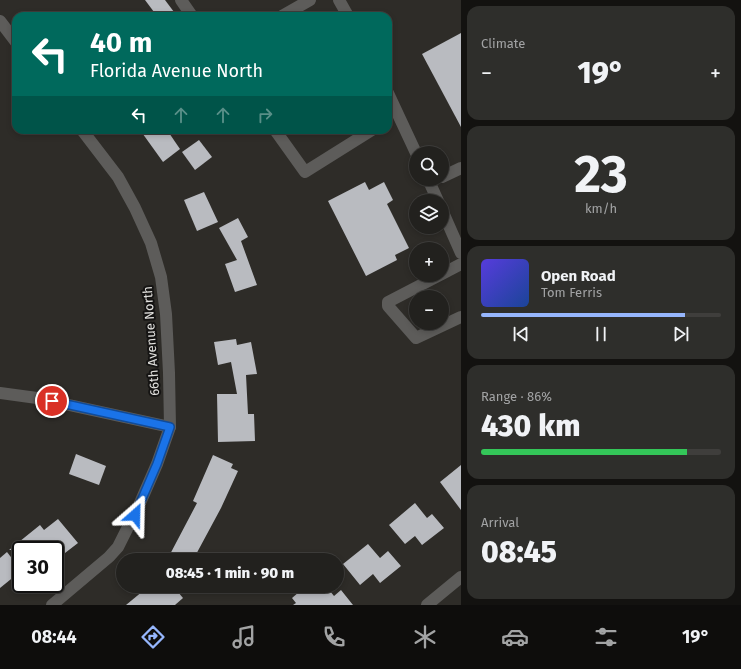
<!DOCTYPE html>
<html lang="en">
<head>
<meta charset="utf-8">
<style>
  body { margin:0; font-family:"Fira Sans",sans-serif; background:#2e2e2b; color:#f1f3f6; height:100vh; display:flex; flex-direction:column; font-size:15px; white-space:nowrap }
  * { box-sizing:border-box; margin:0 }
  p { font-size:13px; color:#a2a3a4 }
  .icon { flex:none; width:22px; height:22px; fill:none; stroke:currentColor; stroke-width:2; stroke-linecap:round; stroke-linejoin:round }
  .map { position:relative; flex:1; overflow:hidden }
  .drawer { display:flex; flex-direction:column; gap:6px; padding:6px; background:#131210; width:280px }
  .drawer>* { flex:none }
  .hud { position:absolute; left:12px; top:12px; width:380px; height:122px; border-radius:12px; box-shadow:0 2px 6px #0003,0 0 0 1px #3f3e3c; background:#00695c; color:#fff; overflow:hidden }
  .fabs { position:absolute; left:409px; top:146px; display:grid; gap:8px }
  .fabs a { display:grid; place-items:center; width:40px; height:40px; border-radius:50%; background:#22211e; box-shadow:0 2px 6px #0003,0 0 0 1px #3f3e3c; font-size:20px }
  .speed { position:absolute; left:12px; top:541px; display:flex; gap:8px; font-size:20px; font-weight:700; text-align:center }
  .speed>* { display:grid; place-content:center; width:52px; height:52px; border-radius:50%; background:#22211e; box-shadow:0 2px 6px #0003,0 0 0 1px #3f3e3c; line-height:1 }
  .speed .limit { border:2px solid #111; border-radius:6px; background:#fff; color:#111 }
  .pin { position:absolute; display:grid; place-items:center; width:34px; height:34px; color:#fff; margin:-17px; border:2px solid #fff; border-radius:50%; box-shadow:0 1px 4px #0007 }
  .me { position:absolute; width:44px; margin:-22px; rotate:25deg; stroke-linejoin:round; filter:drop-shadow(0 0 3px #0008) }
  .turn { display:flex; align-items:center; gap:14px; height:84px; padding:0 12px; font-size:18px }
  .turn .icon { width:52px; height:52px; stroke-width:2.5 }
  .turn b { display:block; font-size:28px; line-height:34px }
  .lanes { display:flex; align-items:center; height:38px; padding:0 12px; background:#0003; justify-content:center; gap:20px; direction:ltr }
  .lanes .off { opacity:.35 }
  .big { font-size:30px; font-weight:800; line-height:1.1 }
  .drawer .widget { flex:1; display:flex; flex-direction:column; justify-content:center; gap:6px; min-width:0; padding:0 14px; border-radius:12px; background:#2e2e2b }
  .drawer .dial { align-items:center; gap:0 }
  .dial b { font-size:52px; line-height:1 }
  .song { display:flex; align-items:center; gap:12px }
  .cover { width:48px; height:48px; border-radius:6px; background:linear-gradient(135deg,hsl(250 70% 55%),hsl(220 70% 35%)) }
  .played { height:4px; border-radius:2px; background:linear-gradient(90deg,#96b6fd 85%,#3f3e3c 85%) }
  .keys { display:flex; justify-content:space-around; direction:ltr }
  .heat { display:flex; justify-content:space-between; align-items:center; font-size:22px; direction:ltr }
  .charge { height:6px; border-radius:3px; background:linear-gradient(90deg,#34c759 86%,#3f3e3c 0) }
  .trip { position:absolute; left:116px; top:553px; width:228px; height:40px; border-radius:20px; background:#22211e; box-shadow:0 2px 6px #0003,0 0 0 1px #3f3e3c; font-weight:800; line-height:40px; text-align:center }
  .tabs { display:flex; height:64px; justify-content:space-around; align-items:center; background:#0e0d0c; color:#a2a3a4 }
  .tabs .icon { width:28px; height:28px }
  .tabs .on { color:#96b6fd }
  .tabs b { font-size:18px; color:#f1f3f6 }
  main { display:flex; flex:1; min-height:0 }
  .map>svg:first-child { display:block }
  .building { fill:#b9bbc0 }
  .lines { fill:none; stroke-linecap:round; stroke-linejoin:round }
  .minor { stroke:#5d5c5a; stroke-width:12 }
  .route-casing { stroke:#114b97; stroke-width:10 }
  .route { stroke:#1a73e8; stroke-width:7 }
  .labels { text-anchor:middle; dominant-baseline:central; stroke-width:4; stroke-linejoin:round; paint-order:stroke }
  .street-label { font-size:13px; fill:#e3e2df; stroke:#151413 }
</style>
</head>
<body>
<main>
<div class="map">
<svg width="461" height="605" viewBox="0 0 461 605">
  <rect width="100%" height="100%" fill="#2e2c28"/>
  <!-- building -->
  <g class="building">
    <path d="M 145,0 L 165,0 L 177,16 L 157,16 Z"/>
    <path d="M 461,33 L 461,127 L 422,54 Z"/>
    <path d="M 140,130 L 167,130 L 180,149 L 163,162 Z"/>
    <path d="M 199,140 L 212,157 L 195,170 L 182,152 Z"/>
    <path d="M 365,182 L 369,190 L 384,182 L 393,200 L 387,204 L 409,248 L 395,255 L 397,260 L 366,276 L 328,201 Z"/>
    <path d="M 204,192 L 218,222 L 197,231 L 184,200 Z"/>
    <path d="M 238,218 L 248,237 L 241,241 L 257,285 L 235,292 L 225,264 L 237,260 L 219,228 Z"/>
    <path d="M 236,339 L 237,345 L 251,342 L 257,374 L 246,375 L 248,414 L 254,414 L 255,441 L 218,442 L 217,394 L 237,394 L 231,362 L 218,365 L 214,342 Z"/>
    <path d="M 76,454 L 106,466 L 99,485 L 69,474 Z"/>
    <path d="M 213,455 L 233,464 L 231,468 L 238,471 L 221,508 L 193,560 L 167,560 L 197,503 L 193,501 Z"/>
    <path d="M 461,465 L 461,510 L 440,482 Z"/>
    <path d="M 415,503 L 427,518 L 432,514 L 444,528 L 422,545 L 415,536 L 405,544 L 389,525 Z"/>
    <path d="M 58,519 L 78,543 L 65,553 L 56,541 L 44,550 L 9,550 L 40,525 L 44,530 Z"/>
    <path d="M 368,544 L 380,558 L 388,551 L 401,566 L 380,583 L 373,574 L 360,585 L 343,564 Z"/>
    <path d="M 7,552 L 21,570 L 21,571 L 0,588 L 0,558 Z"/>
    <path d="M 149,586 L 173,586 L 183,598 L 175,605 L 126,605 Z"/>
    <path d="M 306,586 L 310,591 L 317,586 L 326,586 L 334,596 L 341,590 L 353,605 L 293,605 L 296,603 L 292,598 Z"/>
  </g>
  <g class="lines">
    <!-- minor -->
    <g class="minor">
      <path d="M 181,0 L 192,16"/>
      <path d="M 339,0 L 348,16"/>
      <path d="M 282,16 L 310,0"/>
      <path d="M 0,21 L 16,42"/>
      <path d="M 388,93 L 416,153"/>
      <path d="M 275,130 L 305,172 L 372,130"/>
      <path d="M 442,177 L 461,168"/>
      <path d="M 428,179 L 438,201"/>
      <path d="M 442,210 L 461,253"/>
      <path d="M 442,274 L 461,264"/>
      <path d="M 440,275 L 388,302 L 388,306 L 416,338 L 461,317"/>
      <path d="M 0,393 L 37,398 L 170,427"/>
      <path d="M 52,605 L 109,557 L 118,547 L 140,503 L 157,464 L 170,427 L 169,373 L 166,314 L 161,277 L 151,243 L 135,208 L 118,177 L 82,130"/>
      <path d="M 427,605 L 461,577"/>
    </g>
  </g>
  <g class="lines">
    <!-- route casing -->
    <g class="route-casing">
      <path id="route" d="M 52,401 L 170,427 L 157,464 L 135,515"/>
    </g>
    <!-- route -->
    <use href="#route" class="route"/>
  </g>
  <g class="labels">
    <!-- street labels -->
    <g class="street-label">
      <text transform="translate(151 341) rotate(-94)">66th Avenue North</text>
    </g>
  </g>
</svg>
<div class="fabs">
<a><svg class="icon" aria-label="search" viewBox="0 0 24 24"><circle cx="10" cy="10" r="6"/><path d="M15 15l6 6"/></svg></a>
<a><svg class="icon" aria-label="layers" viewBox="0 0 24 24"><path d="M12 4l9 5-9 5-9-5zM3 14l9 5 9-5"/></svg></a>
<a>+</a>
<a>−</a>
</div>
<div class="speed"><div class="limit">30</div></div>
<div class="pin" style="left:52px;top:401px;background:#d93025"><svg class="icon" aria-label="arrive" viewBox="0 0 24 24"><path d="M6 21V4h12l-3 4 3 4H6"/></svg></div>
<svg class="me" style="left:135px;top:515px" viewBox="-20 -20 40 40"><path d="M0-17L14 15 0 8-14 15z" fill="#1a73e8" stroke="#fff" stroke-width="4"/></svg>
<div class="trip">08:45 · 1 min · 90 m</div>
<div class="hud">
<div class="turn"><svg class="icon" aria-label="left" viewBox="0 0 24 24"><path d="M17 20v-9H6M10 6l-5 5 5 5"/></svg><div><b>40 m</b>Florida Avenue North</div></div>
<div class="lanes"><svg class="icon" aria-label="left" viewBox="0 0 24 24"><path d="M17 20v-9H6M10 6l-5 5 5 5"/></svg><svg class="icon off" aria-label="ahead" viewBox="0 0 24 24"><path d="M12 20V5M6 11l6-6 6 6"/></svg><svg class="icon off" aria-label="ahead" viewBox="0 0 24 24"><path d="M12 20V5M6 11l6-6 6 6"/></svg><svg class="icon off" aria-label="right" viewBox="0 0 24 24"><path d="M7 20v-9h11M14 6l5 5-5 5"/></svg></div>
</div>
</div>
<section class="drawer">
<div class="widget"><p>Climate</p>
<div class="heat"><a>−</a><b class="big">19°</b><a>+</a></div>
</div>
<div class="widget dial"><b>23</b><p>km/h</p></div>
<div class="widget">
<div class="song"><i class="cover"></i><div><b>Open Road</b><p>Tom Ferris</p></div></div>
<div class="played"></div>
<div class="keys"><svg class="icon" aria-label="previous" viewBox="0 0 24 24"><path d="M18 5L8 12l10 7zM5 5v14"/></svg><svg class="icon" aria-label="pause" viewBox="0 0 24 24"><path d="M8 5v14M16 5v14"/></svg><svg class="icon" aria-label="next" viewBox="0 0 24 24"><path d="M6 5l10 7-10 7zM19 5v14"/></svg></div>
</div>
<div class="widget"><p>Range · 86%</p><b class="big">430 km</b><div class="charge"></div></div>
<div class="widget"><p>Arrival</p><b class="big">08:45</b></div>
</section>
</main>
<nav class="tabs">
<b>08:44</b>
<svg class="icon on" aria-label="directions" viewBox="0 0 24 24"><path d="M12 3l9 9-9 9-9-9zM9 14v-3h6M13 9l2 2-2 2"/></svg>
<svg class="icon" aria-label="music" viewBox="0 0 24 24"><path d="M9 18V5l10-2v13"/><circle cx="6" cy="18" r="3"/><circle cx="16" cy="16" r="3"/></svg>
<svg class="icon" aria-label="phone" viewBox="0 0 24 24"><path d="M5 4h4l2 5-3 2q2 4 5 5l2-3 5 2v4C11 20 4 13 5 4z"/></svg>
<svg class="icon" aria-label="climate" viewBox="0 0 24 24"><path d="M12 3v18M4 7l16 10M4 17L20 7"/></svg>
<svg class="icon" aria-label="car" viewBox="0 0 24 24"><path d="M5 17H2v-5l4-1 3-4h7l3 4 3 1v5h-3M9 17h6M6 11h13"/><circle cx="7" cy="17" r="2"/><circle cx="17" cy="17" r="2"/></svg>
<svg class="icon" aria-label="filters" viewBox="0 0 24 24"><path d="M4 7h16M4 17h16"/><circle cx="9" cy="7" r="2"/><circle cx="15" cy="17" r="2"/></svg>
<b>19°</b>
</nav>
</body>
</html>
